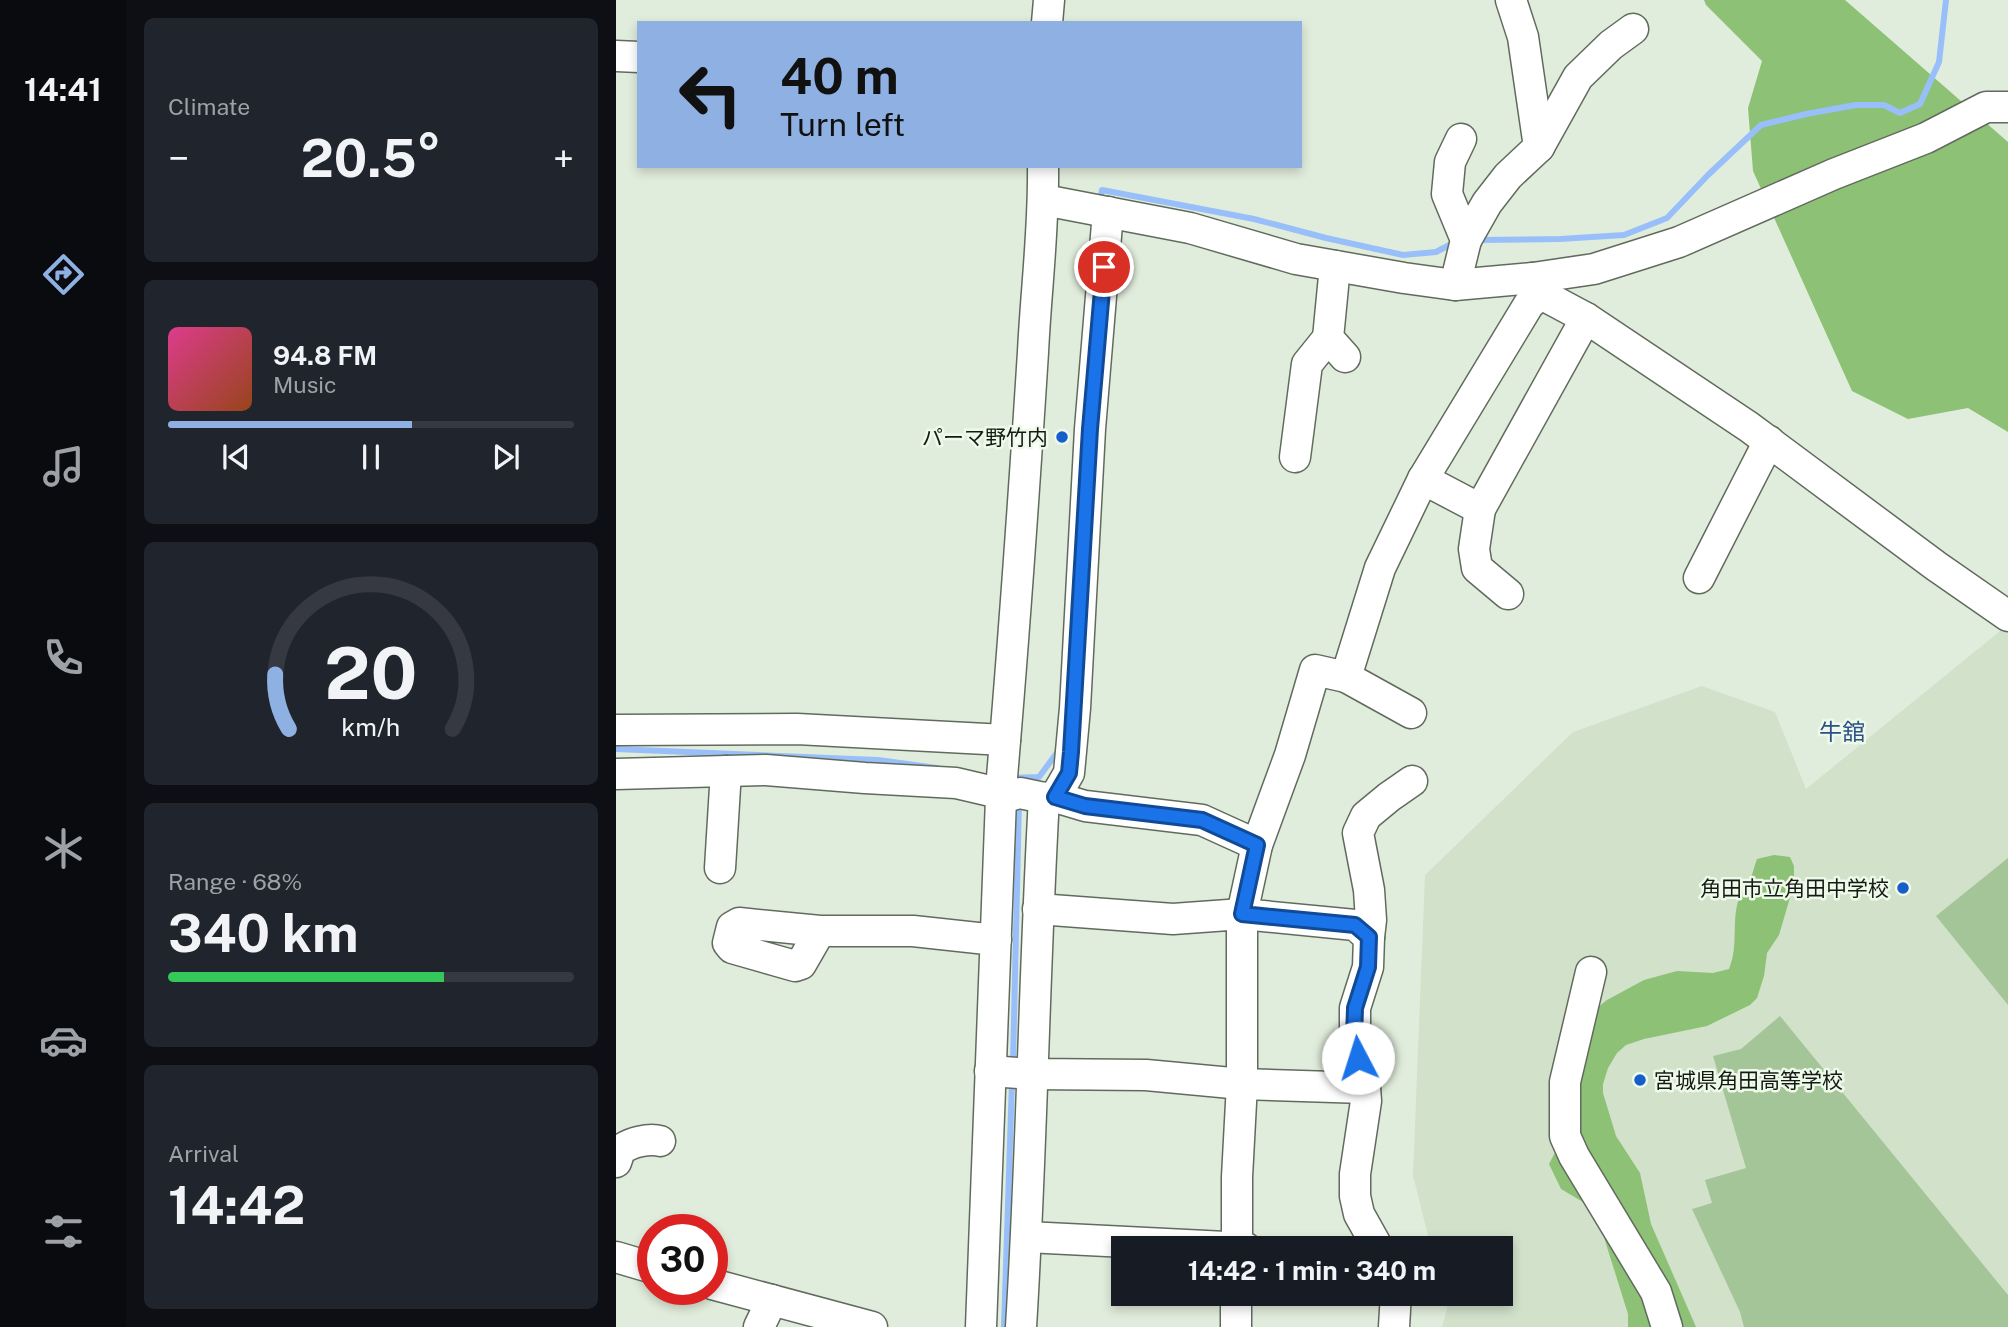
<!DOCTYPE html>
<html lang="en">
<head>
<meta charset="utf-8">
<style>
  body { margin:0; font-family:"Public Sans","Noto Sans JP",sans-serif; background:#20242c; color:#f1f3f6; height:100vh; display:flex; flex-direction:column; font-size:26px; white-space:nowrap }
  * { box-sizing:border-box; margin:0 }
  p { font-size:23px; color:#9ea1a6 }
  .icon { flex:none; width:38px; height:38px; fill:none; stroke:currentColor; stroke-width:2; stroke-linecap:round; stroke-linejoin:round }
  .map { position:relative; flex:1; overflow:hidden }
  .sheet { display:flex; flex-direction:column; gap:18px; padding:18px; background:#0d0f14; width:490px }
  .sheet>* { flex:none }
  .guide { position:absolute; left:21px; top:21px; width:665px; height:147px; border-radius:0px; box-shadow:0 4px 10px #0003; background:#8eb0e2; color:#111; overflow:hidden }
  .speed { position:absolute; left:21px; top:1214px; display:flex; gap:14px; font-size:35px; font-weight:700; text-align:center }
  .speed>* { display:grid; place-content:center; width:91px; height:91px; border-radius:50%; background:#171b24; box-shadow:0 4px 10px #0003; line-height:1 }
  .speed .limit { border:10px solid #d22; background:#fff; color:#111 }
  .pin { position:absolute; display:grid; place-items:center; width:60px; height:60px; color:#fff; margin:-30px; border:4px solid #fff; border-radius:50%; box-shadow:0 2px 7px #0007 }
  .me { position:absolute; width:77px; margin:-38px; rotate:355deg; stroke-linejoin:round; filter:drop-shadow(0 0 5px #0008) }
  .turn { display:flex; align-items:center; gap:24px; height:147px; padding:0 28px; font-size:32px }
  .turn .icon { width:91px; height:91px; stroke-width:2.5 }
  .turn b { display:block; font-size:49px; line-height:60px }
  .big { font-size:52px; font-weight:700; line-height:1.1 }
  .sheet .widget { flex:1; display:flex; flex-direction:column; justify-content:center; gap:10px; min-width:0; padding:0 24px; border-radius:10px; background:#20242c }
  .sheet .dial { align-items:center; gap:0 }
  .dial svg { height:182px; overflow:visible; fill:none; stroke:#363941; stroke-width:7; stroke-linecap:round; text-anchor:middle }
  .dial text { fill:#f1f3f6; stroke:none }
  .song { display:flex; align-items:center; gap:21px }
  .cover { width:84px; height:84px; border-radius:10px; background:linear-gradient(135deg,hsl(330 70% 55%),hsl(20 70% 35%)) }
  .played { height:7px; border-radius:4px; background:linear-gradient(90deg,#8eb0e2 60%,#363941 60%) }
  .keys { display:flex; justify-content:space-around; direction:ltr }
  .heat { display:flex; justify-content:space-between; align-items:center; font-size:38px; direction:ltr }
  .charge { height:10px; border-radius:5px; background:linear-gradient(90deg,#34c759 68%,#363941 0) }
  .trip { position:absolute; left:495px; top:1236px; width:402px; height:70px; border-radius:0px; background:#171b24; box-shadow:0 4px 10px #0003; font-weight:700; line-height:70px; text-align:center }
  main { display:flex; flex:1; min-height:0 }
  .tab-bar { display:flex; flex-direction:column; width:126px; justify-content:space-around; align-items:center; background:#090b0e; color:#9ea1a6 }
  .tab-bar .icon { width:49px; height:49px }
  .tab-bar .on { color:#8eb0e2 }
  .tab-bar b { font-size:32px; color:#f1f3f6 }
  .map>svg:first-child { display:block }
  .built { fill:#d1e1ca }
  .green { fill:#a4c597 }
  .forest { fill:#8dc175 }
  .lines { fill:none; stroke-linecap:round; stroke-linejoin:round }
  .stream { stroke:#99bffa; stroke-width:6 }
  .minor-casing { stroke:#616b5d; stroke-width:33 }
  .minor { stroke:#fff; stroke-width:30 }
  .route-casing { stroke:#114b97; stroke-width:18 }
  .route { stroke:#1a73e8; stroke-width:12 }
  .poi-dot { fill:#165ec9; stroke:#eefae9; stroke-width:2.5 }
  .labels { text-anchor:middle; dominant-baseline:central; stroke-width:5; stroke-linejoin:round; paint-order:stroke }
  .poi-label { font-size:21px; fill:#151914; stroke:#eefae9; text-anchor:end }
  .neighbourhood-label { font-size:23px; fill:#2d5087; stroke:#eefae9 }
</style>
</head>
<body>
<main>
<nav class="tab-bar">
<b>14:41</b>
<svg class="icon on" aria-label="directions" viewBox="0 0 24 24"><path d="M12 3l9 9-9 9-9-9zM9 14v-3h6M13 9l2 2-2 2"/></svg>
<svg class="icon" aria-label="music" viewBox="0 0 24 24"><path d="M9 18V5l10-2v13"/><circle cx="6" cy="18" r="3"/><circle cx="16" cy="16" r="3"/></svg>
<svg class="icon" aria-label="phone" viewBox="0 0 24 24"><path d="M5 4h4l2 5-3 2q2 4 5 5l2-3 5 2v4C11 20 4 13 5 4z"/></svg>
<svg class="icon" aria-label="climate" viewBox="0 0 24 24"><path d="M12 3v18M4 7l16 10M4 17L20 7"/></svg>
<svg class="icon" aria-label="car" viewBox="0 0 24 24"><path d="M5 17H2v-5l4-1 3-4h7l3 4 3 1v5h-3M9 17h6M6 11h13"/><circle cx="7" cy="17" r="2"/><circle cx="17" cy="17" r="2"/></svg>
<svg class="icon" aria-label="filters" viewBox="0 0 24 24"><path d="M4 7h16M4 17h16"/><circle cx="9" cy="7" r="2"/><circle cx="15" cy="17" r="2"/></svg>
</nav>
<section class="sheet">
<div class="widget"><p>Climate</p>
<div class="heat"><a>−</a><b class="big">20.5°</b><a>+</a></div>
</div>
<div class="widget">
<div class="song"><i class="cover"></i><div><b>94.8 FM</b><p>Music</p></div></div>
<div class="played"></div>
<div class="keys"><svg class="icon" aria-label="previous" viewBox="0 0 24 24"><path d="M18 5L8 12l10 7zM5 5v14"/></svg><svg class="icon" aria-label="pause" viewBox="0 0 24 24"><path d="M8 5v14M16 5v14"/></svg><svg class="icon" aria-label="next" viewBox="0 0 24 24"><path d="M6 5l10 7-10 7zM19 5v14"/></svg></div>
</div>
<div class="widget dial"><svg viewBox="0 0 100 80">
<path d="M14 69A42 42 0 1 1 86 69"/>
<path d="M14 69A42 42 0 0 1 8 45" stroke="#8eb0e2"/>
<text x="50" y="56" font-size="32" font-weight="700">20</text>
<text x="50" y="72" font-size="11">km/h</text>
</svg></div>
<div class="widget"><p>Range · 68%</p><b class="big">340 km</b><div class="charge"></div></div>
<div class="widget"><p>Arrival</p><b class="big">14:42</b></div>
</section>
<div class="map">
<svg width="1392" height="1327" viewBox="0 0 1392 1327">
  <rect width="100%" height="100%" fill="#e1eddc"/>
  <!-- built -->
  <path class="built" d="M 1389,627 L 1392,631 L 1392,1327 L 826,1327 L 831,1309 L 827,1293 L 886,1293 L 886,1248 L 815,1248 L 797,1175 L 809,875 L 957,732 L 1086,686 L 1159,712 L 1190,789 Z"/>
  <!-- green -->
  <g class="green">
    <path d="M 1392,858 L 1392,1005 L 1320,916 Z"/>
    <path d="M 1164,1016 L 1392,1295 L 1392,1327 L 1128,1327 L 1124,1312 L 1076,1209 L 1096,1203 L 1089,1180 L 1130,1168 L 1097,1056 L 1125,1049 Z"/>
  </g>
  <!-- forest -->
  <g class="forest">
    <path d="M 1088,0 L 1229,0 L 1392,142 L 1392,432 L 1352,408 L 1292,419 L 1236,391 L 1137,171 L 1132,108 L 1146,61 L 1090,5 Z"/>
    <path d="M 1158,855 L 1174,857 L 1178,866 L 1178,884 L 1163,935 L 1151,953 L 1148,976 L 1141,998 L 1134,1005 L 1091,1026 L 1028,1039 L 1010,1045 L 1001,1053 L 992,1068 L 987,1084 L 987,1093 L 1000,1136 L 1024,1173 L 1035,1224 L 1080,1327 L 1012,1327 L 1012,1314 L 986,1231 L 967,1202 L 945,1189 L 933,1164 C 960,1116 968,1061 981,1008 L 991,1000 L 1028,980 L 1061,971 L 1097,973 L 1113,969 C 1123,945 1115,922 1123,898 C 1124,893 1129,890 1132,885 C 1136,877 1138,867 1141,859 Z"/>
  </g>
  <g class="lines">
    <!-- stream -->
    <g class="stream">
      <path d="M 484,202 L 486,190 L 638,219 L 710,238 L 787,255 L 820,252 L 839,242"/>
      <path d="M 860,240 L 944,239 L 1008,235 L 1051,218 L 1092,175 L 1145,125 L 1190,114 L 1240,105 L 1268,105 L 1284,113 L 1304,104 L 1323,62 L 1330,0"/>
      <path d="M 0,749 L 262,760 L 321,768"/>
      <path d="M 394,778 L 423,777 L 443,750"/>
      <path d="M 397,1063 L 403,801"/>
      <path d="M 388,1327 L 396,1081"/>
    </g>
    <!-- minor casing -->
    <g class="minor-casing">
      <g id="minor">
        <path d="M 431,23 L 433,0"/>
        <path d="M 0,56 L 23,57"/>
        <path d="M 923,147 L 962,77 L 995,45 L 1017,29"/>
        <path d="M 428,200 L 574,228 L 680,259 L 788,278 L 839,285 L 917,278 L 978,269 L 1063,242 L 1218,174 L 1310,138 L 1370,107 L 1392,107"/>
        <path d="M 850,240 L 871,203 L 892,176 L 923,147 L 907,37 L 895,0"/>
        <path d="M 719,266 L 712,338 L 729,357"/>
        <path d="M 917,278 L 925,294 L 970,318 L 1133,427 L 1320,566 L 1392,616"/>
        <path d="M 839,285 L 850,240 L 831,194 L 834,162 L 845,139"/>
        <path d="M 679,457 L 691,364 L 712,338"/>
        <path d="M 807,479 L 864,509 L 970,318"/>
        <path d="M 864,509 L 858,549 L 861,568 L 892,594"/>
        <path d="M 1083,578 L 1153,441"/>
        <path d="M 730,677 L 795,713"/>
        <path d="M 0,730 L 181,729 L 389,740"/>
        <path d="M 0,774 L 150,770 L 249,778 L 340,783 L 387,794"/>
        <path d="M 439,797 L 469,806 L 586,820 L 641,845"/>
        <path d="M 385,798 L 404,793 L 428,798 L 439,797 L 453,773 L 459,708 L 474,429 L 492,212"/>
        <path d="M 104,868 L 110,771"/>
        <path d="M 422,909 L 557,919 L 626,914 L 626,1084 L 621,1177 L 621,1248"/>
        <path d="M 204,931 L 185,964 L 179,966 L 116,948 L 112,943 L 116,927 L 123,923 L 204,931 L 297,931 L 380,940"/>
        <path d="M 753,937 L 755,920 L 753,890 L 742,833 L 750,816 L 773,797 L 796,781"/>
        <path d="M 975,972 L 949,1082 L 949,1136 L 958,1156 L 1040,1292 L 1051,1327"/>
        <path d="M 374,1071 L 416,1074 L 530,1075 L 626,1084 L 749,1088"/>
        <path d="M 0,1162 C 1,1160 3,1152 4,1151 C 13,1142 34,1138 44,1141"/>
        <path d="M 411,1237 L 630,1248"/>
        <path d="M 762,1248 L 743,1214 L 739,1196 L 739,1174 L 750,1101 L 749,1088 L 739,1038 L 739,1008 L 752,967 L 753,937 L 739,925 L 626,914 L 641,845 L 674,755 L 699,670 L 730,677 L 764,568 L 807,479 L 913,304 L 925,294"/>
        <path d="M 0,1257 L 37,1268"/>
        <path d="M 96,1284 L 256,1327"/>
        <path d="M 143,1327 L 156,1300"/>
        <path d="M 365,1327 L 385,798 L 387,794 L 386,777 C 398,636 408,494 417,352 C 420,290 428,229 427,166"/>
        <path d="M 405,1327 C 416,1151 418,974 428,798"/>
        <path d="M 620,1327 L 620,1293"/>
        <path d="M 778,1327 L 780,1293"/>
      </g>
    </g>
    <!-- minor -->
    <use href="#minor" class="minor"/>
  </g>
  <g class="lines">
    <!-- route casing -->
    <g class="route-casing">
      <path id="route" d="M 488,267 L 474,429 L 455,752 L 453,773 L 439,797 L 469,806 L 586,820 L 641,845 L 626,914 L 739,925 L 753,937 L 752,967 L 739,1008 L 738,1038 L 742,1058"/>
    </g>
    <!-- route -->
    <use href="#route" class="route"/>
  </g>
  <!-- markers -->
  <g class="poi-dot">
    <circle cx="446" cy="437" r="7"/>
    <circle cx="1287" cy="888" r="7"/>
    <circle cx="1024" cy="1080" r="7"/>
  </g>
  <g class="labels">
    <!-- poi labels -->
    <g class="poi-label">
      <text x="432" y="437">パーマ野竹内</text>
      <text x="1273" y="888">角田市立角田中学校</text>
      <text x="1038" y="1080" text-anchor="start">宮城県角田高等学校</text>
    </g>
    <!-- neighbourhood labels -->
    <g class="neighbourhood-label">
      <text x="1226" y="731">牛舘</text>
    </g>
  </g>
</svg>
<div class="speed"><div class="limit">30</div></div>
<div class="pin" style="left:488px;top:267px;background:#d93025"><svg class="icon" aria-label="arrive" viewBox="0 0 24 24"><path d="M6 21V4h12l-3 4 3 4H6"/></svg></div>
<svg class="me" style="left:742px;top:1058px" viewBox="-20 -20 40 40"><circle r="19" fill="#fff"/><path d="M0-13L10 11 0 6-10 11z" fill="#1a73e8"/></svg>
<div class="trip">14:42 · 1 min · 340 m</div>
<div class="guide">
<div class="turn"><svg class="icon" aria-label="left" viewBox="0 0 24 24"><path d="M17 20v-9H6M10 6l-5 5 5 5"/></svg><div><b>40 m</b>Turn left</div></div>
</div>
</div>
</main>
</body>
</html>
